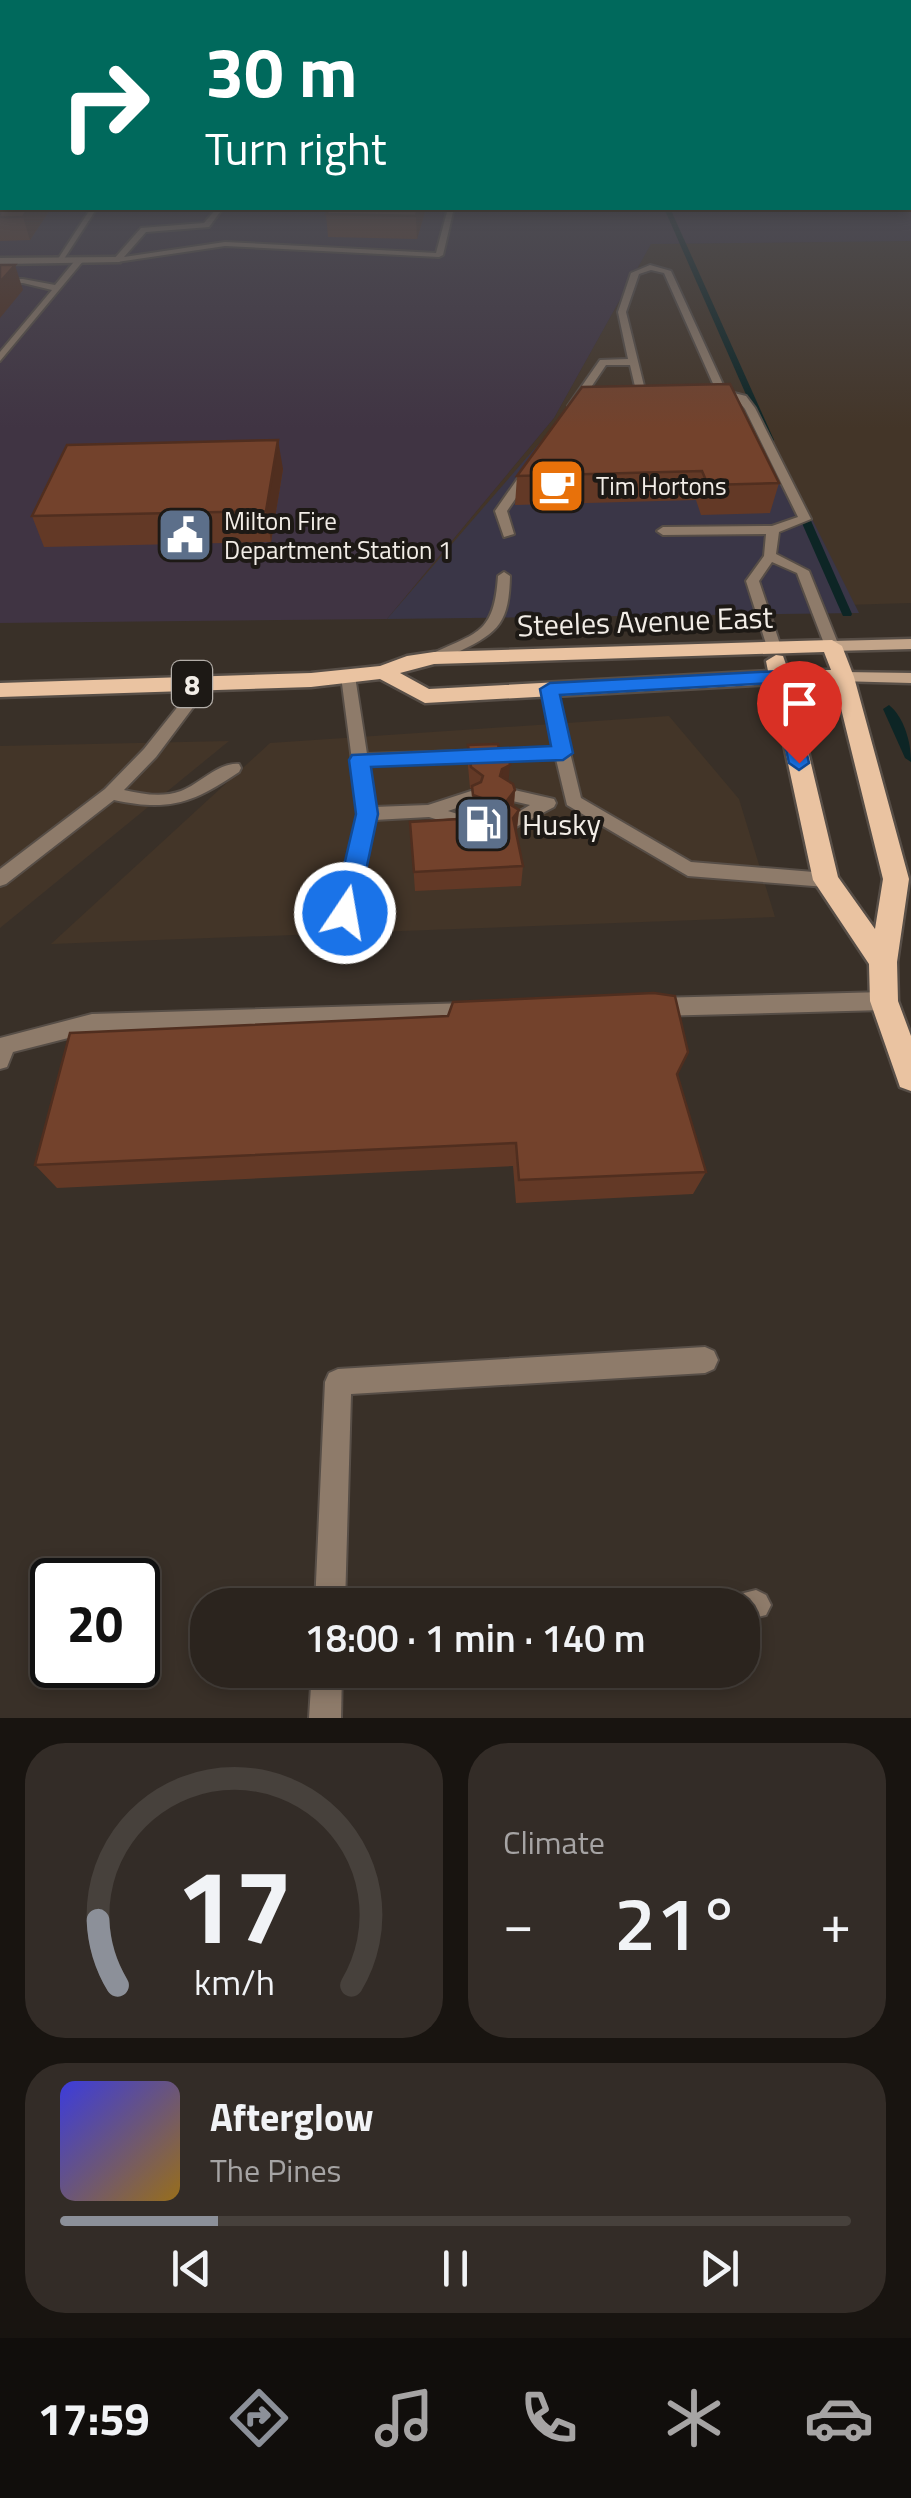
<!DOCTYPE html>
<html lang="en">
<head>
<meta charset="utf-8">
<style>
  body { margin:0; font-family:"Titillium Web",sans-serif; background:#332c27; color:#f1f3f6; height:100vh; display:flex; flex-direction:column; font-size:38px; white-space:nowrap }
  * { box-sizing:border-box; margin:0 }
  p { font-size:32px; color:#a6a4a4 }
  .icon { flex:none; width:55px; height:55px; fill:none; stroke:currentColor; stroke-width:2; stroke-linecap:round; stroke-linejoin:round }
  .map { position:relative; height:1718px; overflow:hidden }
  .drawer { display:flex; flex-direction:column; gap:25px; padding:25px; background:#181410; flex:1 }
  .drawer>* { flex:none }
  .banner { position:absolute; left:0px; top:0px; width:912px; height:210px; box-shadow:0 5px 15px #0003,0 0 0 2px #47413c; background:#00695c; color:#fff; overflow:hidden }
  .speed { position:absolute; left:30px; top:1558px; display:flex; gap:20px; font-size:50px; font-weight:700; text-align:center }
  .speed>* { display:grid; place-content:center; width:130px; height:130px; border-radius:50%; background:#2b241e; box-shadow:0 5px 15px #0003,0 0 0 2px #47413c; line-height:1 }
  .speed .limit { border:5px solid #111; border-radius:15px; background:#fff; color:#111 }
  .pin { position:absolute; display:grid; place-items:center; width:85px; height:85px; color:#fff; margin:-102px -42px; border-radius:50% 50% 50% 0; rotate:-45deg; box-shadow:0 0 10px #0007 }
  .pin .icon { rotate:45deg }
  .me { position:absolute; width:110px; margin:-55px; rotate:12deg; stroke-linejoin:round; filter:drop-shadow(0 0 8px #0008) }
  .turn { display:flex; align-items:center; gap:35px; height:210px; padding:0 40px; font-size:45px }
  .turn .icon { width:130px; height:130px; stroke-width:2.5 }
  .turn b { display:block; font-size:70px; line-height:85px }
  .big { font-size:75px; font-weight:600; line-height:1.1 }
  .drawer .card { flex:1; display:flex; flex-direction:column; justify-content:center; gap:15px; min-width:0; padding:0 35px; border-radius:40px; background:#332c27 }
  .drawer .dial { align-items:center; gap:0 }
  .dial svg { height:260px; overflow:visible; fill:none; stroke:#47413c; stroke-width:7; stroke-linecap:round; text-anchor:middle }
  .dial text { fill:#f1f3f6; stroke:none }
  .song { display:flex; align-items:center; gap:30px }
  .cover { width:120px; height:120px; border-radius:15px; background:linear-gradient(135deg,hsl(240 70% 55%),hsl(40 70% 35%)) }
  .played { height:10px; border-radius:5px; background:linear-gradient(90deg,#8c9099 20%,#47413c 20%) }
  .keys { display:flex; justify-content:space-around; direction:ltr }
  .heat { display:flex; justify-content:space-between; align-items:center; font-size:55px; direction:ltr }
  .drawer .tiles { flex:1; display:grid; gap:25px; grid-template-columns:1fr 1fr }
  .card:last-child { grid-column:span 2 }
  .trip { position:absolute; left:190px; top:1588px; width:570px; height:100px; border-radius:40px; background:#2b241e; box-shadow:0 5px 15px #0003,0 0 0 2px #47413c; font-weight:600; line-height:100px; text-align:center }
  .menu { display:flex; height:160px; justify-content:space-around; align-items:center; background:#110e0c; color:#a6a4a4 }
  .menu .icon { width:70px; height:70px }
  .menu .current { color:#8c9099 }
  .menu b { font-size:45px; color:#f1f3f6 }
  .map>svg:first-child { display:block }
  .built { fill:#433528 }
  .industrial { fill:#403443 }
  .education { fill:#3a3647 }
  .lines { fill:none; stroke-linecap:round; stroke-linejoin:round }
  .stream { fill:#0d2525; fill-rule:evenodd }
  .lane-casing { stroke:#574e47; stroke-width:4 }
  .street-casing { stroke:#574e47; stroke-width:5 }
  .secondary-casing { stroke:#574e47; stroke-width:5 }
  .primary-casing { stroke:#574e47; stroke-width:5 }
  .lane { fill:#8e7b6a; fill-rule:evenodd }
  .street { fill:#8e7b6a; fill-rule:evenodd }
  .secondary { fill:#c2a489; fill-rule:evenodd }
  .primary { fill:#eac3a1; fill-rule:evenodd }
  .wall { fill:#633926 }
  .shaded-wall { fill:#502e1f }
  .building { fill:#73422c; stroke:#502e1f; stroke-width:2.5 }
  .route { fill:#1a73e8; stroke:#114b97; stroke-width:2.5 }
  .labels { text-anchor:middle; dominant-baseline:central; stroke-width:8; stroke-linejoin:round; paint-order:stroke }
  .far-poi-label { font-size:25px; fill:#f2ede7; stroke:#1d1915; text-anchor:start }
  .shield { fill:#1d1915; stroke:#b2ada8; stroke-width:2.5 }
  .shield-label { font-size:28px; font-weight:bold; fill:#f2ede7 }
  .street-label { font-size:30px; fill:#f2ede7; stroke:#1d1915 }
  .poi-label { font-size:30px; fill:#f2ede7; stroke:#1d1915; text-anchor:start }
</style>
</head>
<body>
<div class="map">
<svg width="911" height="1718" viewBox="0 0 911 1718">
  <rect width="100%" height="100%" fill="#393028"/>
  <!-- built -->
  <g class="built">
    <path d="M 911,241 L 911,603 L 387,619 L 554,418 L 651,244 Z"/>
    <path d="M 669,716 L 739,799 L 775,917 L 51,944 L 270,743 Z"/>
    <path d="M 229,741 L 153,803 L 0,928 L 0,746 Z"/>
  </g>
  <!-- industrial -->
  <path class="industrial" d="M 0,187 L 2,208 L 910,208 L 911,187 L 911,241 L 651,244 L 554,418 L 387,619 L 0,623 Z"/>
  <!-- education -->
  <path class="education" d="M 580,396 L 751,397 L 859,613 L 387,619 Z"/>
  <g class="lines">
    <!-- stream -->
    <g class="stream">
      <path d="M 664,208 L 670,208 L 774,440 L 773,442 L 766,440 Z"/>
      <path d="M 796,503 L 804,505 L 852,614 L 851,616 L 843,616 L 842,614 L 794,505 Z"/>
      <path d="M 889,705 C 904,717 911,742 911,762 L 905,758 L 883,709 Z"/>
    </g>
    <!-- lane casing -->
    <g class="lane-casing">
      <g id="lane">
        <path d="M 91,208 L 97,208 L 62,262 L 56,262 Z"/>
        <path d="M 217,208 L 223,208 L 209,227 L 146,232 L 124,257 L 225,242 L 436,253 L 448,208 L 454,208 L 443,255 L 439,257 L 225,246 L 117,262 L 113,260 L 141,228 L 204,223 Z"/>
        <path d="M 77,258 L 84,260 L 0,361 L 0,352 L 52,290 L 23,283 L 0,283 L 0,279 L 23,279 L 55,285 Z"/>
        <path d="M 650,265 L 671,271 L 726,391 L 746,396 L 755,408 L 811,519 L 779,532 L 776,554 L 809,571 L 839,646 L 837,649 L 827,649 L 825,646 L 797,573 L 772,562 L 759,581 L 781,647 L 774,651 L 767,647 L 746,581 L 764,556 L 766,534 L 663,535 L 657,531 L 663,527 L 772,526 L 798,517 L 745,409 L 738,400 L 709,391 L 715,388 L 664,273 L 651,270 L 639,274 L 626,312 L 645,390 L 657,391 L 657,395 L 637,395 L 630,365 L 606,365 L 577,408 L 568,406 L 600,360 L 628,359 L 618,312 L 631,273 Z"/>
        <path d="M 523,471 L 533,473 L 507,511 L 514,534 L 504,537 L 495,511 Z"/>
        <path d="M 504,572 L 510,576 C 509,621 500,632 460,651 C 449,656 441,662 429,661 L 429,655 C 477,632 494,635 498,576 Z"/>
        <path d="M 348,671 L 355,676 L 367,754 L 554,748 L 542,689 L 544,686 L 554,686 L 581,798 L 691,862 L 826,873 L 832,875 L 835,880 L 832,885 L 826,887 L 688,876 L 567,805 L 556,759 L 368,765 L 374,807 L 428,805 L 471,791 L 479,797 L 477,801 L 448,811 L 480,821 L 482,825 L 474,831 L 429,817 L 374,820 L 354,913 L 351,918 L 339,918 L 336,913 L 359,814 L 341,676 Z"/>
        <path d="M 204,678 L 209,680 L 209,686 L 156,757 L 124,790 C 142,794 162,798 181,791 C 200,784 219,762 239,764 L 241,768 L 239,772 C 193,803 169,812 114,800 L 6,884 L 0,886 L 0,869 L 105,789 L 144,749 L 199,680 Z"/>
        <path d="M 510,789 L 554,799 L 556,803 L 554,807 L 516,827 L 508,821 L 510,817 L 530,805 L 504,799 L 502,795 L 504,791 Z"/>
        <path d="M 884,992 L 891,995 L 894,1001 L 891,1007 L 884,1010 L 654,1016 L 647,1013 L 644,1007 L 647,1001 L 654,998 Z"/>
        <path d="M 469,1003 L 476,1006 L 479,1012 L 476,1018 L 469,1021 L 92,1032 L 13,1052 L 7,1067 L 0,1069 L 0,1038 L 92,1014 Z"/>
        <path d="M 705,1347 L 714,1351 L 718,1360 L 714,1369 L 705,1373 L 351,1394 L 345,1605 L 315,1605 L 325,1382 L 329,1373 L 338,1369 Z"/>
        <path d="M 756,1590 L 766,1595 L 771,1605 L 766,1615 L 742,1621 L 742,1605 L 728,1605 L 732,1596 Z"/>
        <path d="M 312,1670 L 342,1670 L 341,1718 L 309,1718 Z"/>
      </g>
    </g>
    <!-- street casing -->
    <g class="street-casing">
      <path id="street" d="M 117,257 L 120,262 L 0,264 L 0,258 Z"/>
    </g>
    <!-- secondary casing -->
    <g class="secondary-casing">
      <g id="secondary">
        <path d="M 911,639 L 911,649 L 832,651 L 824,646 L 832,641 Z"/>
        <path d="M 844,672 L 911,673 L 911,683 L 838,681 L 836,677 Z"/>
      </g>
    </g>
    <!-- primary casing -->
    <g class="primary-casing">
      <path id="primary" d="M 832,640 L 842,646 L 854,677 L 909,879 L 897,962 L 898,1001 L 911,1036 L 911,1091 L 900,1087 L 870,1001 L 869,964 L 813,880 L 771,684 L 425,703 L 380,679 L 311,687 L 0,697 L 0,683 L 311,673 L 380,666 L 407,656 L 434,652 ZM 824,652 L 831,670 L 788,670 L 783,656 L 776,655 L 766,661 L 768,671 L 429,689 L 400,673 L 434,664 ZM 792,684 L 835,684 L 883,879 L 875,929 L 838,877 Z"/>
    </g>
    <!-- lane -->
    <use href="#lane" class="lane"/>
    <!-- street -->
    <use href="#street" class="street"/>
    <!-- secondary -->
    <use href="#secondary" class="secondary"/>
    <!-- primary -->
    <use href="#primary" class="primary"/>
  </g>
  <!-- wall -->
  <g class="wall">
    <path d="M 0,187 L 51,208 L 30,240 L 0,241 Z"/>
    <path d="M 330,208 L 426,208 L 417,239 L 328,237 L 326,214 Z"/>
    <path d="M 582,387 L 779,483 L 770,513 L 701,515 L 696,500 L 515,505 L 517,476 Z"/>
    <path d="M 283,469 L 271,542 L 44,547 L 32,516 Z"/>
    <path d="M 468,745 L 509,782 L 515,790 L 514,807 L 519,810 L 516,832 L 523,866 L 521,886 L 415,891 L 410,822 L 477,816 L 473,815 L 472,789 L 470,788 L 468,766 Z"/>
    <path d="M 448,1016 L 678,1077 L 706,1172 L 693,1194 L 516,1203 L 513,1166 L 57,1188 L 35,1165 Z"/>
  </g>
  <!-- shaded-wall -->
  <g class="shaded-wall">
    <path d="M 29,208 L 51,208 L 30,240 L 23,217 Z"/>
    <path d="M 418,208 L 426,208 L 417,239 L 416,216 Z"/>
    <path d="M 15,265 L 23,290 L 0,318 L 0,282 Z"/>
    <path d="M 278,440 L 283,469 L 271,542 L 266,511 Z"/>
    <path d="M 510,765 L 508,786 L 500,776 L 502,769 Z"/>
    <path d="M 515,790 L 513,811 L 506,802 Z"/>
    <path d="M 519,810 L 517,830 L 511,838 L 513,818 Z"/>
  </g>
  <!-- building -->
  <g class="building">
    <path d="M 0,187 L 2,187 L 2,208 L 29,208 L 23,217 L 0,217 Z"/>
    <path d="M 330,208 L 418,208 L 416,216 L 326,214 Z"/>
    <path d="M 0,265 L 15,265 L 0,282 Z"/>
    <path d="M 730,384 L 779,483 L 708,485 L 702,471 L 517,476 L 582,387 Z"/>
    <path d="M 278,440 L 266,511 L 32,516 L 67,445 Z"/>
    <path d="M 498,744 L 499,749 L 507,749 L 510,765 L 502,769 L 500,776 L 513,784 L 515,790 L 506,802 L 519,810 L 513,818 L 523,866 L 414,872 L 410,822 L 476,818 L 486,806 L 484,799 L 473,795 L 472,786 L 481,782 L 483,776 L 471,767 L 468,745 Z"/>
    <path d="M 654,993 L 675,996 L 688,1052 L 677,1074 L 706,1172 L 519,1180 L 516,1143 L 35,1165 L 70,1033 L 448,1016 L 453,1002 Z"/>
  </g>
  <!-- sky -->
  <linearGradient id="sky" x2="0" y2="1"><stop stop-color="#1f1a16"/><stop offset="0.44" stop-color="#4e4e53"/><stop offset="1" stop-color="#4e4e53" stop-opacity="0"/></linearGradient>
  <rect width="911" height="428" fill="url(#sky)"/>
  <!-- route -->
  <path class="route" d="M 779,671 L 789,677 L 809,763 L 799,770 L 789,763 L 771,683 L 560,695 L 573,753 L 563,760 L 371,767 L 378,814 L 357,913 L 353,920 L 336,920 L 333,913 L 356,814 L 349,760 L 352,755 L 551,746 L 540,689 L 550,683 Z"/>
  <!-- icons -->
  <defs>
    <g id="cafe-square" transform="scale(2.875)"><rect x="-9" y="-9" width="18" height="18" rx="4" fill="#e8710a" stroke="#1d1915"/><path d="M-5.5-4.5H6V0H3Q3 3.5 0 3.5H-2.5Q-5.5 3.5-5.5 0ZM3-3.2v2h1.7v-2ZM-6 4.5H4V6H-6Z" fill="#fff"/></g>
    <g id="civic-square" transform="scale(2.875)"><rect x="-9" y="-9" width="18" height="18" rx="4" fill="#5c6f8a" stroke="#1d1915"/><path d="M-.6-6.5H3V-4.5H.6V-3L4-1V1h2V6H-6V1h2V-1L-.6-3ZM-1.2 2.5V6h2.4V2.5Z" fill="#fff"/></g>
    <g id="fuel-square" transform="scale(2.875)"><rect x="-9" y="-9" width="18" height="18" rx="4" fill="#5c6f8a" stroke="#1d1915"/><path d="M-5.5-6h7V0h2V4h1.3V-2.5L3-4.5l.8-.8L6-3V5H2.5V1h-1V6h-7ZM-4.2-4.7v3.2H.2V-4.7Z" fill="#fff"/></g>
  </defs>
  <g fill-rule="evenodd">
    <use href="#cafe-square" x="557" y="486"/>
    <use href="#civic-square" x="185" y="535"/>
    <use href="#fuel-square" x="483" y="824"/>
  </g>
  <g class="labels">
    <!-- far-poi labels -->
    <g class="far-poi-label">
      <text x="596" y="486">Tim Hortons</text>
      <text x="224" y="521">Milton Fire<tspan x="224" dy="29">Department Station 1</tspan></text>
    </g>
    <!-- shield labels -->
    <rect class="shield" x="172" y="661" width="40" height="46" rx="8"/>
    <g class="shield-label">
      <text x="192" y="684">8</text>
    </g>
    <!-- street labels -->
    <g class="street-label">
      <text transform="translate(645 621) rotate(-2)">Steeles Avenue East</text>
    </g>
    <!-- poi labels -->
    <g class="poi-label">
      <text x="522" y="824">Husky</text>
    </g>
  </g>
</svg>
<div class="speed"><div class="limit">20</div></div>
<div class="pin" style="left:799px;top:763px;background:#d93025"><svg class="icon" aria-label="arrive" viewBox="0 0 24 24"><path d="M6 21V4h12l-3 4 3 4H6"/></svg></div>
<svg class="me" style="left:345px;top:913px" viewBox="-20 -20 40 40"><circle r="17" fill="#1a73e8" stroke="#fff" stroke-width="3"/><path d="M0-11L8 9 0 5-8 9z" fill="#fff"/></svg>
<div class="trip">18:00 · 1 min · 140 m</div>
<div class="banner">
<div class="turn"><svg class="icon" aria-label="right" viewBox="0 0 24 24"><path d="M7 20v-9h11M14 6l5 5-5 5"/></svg><div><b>30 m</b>Turn right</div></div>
</div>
</div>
<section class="drawer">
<div class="tiles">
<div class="card dial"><svg viewBox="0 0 100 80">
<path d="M14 69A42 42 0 1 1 86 69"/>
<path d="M14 69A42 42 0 0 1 8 49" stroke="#8c9099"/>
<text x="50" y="56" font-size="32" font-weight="700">17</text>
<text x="50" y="72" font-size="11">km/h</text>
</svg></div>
<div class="card"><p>Climate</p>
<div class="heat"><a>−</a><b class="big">21°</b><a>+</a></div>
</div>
<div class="card">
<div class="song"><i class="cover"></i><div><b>Afterglow</b><p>The Pines</p></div></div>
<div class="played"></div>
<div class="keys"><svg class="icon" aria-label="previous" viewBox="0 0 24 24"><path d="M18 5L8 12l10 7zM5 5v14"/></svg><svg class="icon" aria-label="pause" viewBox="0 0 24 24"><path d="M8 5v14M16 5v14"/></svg><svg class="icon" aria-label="next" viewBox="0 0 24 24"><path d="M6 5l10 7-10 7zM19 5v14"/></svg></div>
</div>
</div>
</section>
<nav class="menu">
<b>17:59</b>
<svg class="icon current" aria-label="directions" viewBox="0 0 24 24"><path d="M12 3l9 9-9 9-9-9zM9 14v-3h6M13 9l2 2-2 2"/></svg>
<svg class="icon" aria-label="music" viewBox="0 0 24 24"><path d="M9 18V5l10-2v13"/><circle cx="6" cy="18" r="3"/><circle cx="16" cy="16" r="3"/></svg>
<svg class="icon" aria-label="phone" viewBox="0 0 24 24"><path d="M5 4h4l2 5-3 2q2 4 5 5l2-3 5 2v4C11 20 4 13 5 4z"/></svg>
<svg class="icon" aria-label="climate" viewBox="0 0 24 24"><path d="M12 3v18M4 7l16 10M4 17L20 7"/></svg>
<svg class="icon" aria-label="car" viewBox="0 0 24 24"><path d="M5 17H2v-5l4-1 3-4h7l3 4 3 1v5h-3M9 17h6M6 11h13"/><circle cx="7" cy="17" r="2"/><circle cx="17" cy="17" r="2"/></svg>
</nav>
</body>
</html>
